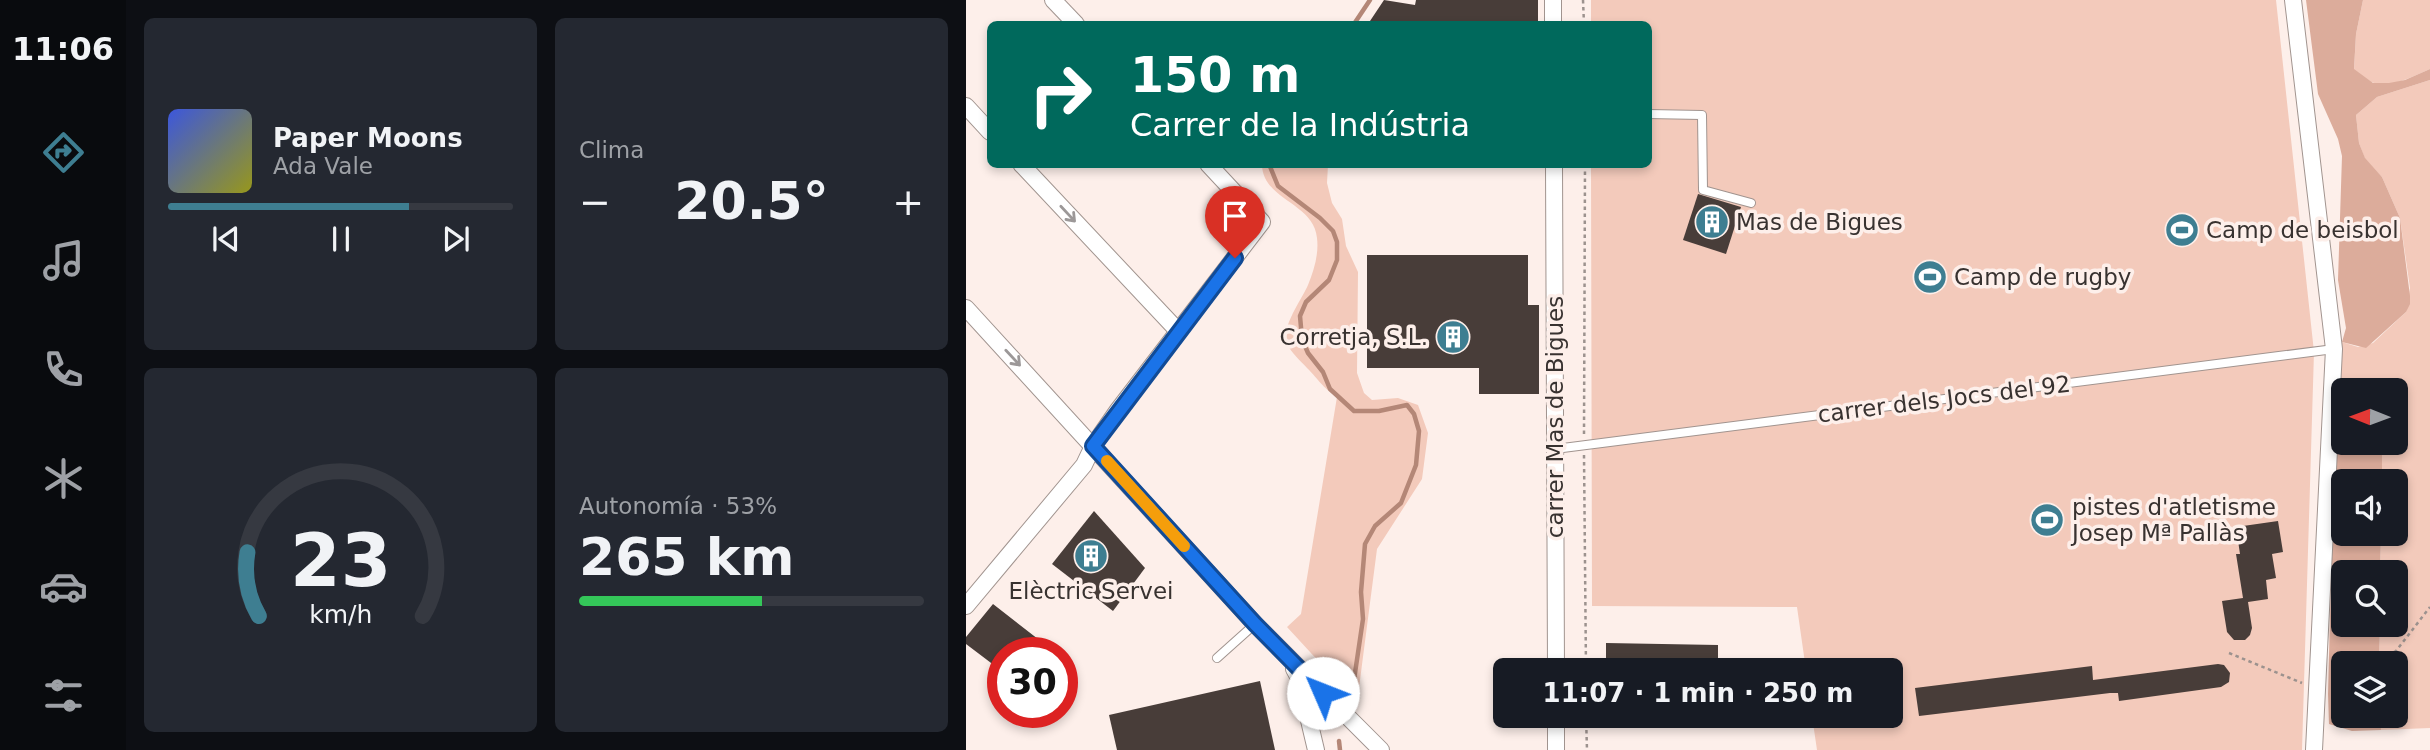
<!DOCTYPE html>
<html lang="es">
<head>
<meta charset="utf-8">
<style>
  body { margin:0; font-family:"DejaVu Sans",sans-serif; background:#242831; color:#f1f3f6; height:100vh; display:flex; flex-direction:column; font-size:26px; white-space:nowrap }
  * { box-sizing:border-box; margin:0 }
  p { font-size:23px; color:#9ea1a6 }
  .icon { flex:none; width:38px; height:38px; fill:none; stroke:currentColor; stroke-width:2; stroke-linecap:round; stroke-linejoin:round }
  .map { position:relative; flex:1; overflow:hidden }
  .details { display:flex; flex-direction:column; gap:18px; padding:18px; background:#0d0f14; width:840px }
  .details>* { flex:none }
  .guide { position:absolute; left:21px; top:21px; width:665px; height:147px; border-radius:10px; box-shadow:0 4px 10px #0003; background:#00695c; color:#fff; overflow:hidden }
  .needle { width:46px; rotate:271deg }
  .controls { position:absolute; left:1365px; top:378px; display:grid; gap:14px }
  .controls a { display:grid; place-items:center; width:77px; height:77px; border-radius:10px; background:#171b24; box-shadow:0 4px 10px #0003; font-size:35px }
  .speed { position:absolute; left:21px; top:637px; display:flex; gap:14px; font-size:35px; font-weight:700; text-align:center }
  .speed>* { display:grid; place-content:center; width:91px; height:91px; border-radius:50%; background:#171b24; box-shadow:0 4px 10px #0003; line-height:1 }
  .speed .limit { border:10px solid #d22; background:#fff; color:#111 }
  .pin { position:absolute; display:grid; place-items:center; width:60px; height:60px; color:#fff; margin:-72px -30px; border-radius:50% 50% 50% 0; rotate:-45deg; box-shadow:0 0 7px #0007 }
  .pin .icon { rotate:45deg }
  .me { position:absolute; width:77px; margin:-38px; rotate:314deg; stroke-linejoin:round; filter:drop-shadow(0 0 5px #0008) }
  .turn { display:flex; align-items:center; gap:24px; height:147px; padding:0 28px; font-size:32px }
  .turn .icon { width:91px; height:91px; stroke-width:2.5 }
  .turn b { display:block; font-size:49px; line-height:60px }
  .big { font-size:52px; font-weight:700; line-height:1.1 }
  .details .tile { flex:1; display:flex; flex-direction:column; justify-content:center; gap:10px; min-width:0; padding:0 24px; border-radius:10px; background:#242831 }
  .details .dial { align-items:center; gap:0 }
  .dial svg { height:182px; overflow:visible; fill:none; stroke:#363941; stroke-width:7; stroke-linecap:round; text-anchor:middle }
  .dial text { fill:#f1f3f6; stroke:none }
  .song { display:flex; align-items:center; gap:21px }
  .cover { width:84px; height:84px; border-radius:10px; background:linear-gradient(135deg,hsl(230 70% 55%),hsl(60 70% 35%)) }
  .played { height:7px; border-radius:4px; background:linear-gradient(90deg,#3e7e91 70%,#363941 70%) }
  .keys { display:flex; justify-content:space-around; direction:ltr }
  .heat { display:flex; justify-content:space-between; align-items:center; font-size:38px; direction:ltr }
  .charge { height:10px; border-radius:5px; background:linear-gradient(90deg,#34c759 53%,#363941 0) }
  .details .tiles { flex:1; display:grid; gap:18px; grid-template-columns:repeat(2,1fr) }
  .trip { position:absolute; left:527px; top:658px; width:410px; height:70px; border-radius:10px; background:#171b24; box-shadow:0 4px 10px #0003; font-weight:700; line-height:70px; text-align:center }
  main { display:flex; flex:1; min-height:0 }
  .tabs { display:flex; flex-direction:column; width:126px; justify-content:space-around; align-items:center; background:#090b0e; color:#9ea1a6 }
  .tabs .icon { width:49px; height:49px }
  .tabs .on { color:#3e7e91 }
  .tabs b { font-size:32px; color:#f1f3f6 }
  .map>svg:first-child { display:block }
  .green { fill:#f3cabb }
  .forest { fill:#dcac9b }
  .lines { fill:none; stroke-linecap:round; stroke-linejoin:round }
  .stream { stroke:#b48777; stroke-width:4.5 }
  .building { fill:#483d39 }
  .service-casing { stroke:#a1948f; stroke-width:10 }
  .minor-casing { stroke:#a1948f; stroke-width:18 }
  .path { stroke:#9c928e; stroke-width:2.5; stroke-dasharray:3.5 3.5; stroke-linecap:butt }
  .service { stroke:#fff; stroke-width:8 }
  .minor { stroke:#fff; stroke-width:16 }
  .oneway { stroke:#9c9898 }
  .route-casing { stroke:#114b97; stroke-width:18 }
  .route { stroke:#1a73e8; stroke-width:12 }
  .slow { stroke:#f59e0b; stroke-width:12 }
  .labels { text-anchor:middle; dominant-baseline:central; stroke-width:7; stroke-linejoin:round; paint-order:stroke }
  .poi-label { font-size:23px; fill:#383230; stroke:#fdefea; text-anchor:start }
  .street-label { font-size:23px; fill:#383230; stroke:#fdefea }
</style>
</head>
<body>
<main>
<nav class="tabs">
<b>11:06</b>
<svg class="icon on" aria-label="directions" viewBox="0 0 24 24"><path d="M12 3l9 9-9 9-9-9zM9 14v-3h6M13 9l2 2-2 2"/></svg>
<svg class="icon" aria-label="music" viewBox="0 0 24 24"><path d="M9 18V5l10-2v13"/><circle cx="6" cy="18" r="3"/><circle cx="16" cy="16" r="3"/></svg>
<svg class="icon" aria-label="phone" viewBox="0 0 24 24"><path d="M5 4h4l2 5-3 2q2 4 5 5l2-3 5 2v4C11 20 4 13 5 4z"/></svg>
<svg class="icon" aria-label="climate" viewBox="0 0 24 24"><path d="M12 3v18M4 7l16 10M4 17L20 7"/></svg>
<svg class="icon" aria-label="car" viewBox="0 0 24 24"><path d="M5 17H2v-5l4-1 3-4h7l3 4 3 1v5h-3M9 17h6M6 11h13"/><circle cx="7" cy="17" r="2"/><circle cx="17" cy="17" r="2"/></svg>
<svg class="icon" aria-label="filters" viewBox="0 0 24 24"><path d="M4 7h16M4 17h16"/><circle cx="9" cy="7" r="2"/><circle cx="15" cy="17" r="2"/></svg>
</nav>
<section class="details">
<div class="tiles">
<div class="tile">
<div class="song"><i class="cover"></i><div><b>Paper Moons</b><p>Ada Vale</p></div></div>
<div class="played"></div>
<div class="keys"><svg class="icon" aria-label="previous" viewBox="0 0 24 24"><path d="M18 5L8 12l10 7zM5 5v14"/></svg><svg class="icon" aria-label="pause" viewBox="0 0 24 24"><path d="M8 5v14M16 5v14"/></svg><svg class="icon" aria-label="next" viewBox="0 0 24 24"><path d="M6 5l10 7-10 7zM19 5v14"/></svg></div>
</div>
<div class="tile"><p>Clima</p>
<div class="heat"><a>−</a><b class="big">20.5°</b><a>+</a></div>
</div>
<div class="tile dial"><svg viewBox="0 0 100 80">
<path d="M14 69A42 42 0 1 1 86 69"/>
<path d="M14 69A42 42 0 0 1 9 41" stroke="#3e7e91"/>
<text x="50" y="56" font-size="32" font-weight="700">23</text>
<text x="50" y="72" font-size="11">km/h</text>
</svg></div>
<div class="tile"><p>Autonomía · 53%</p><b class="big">265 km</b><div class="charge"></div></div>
</div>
</section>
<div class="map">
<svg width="1464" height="750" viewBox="0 0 1464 750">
  <rect width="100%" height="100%" fill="#fdefea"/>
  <!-- green -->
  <g class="green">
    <path d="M 625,0 L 1310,0 L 1348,352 L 1336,750 L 851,750 L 846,716 L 924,716 L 924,670 L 840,670 L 831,607 L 626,606 L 625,165 L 682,164 L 682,24 L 625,24 Z"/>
    <path d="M 1397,0 L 1464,0 L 1464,69 C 1448,76 1426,88 1408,83 C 1401,81 1394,73 1388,70 L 1390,34 Z"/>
    <path d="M 1464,80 L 1464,728 L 1415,730 L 1414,716 L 1430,716 L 1430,663 L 1413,663 L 1414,625 L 1430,625 L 1430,572 L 1414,572 L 1415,534 L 1430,534 L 1430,481 L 1416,481 L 1416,443 L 1430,443 L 1430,390 L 1377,390 L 1377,395 L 1375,384 L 1376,342 L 1392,347 L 1407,343 L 1440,312 L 1444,288 L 1434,218 L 1416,177 L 1399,159 L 1393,143 L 1390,115 L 1411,97 Z"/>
    <path d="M 296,165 L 362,165 L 361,183 L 366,203 L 376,219 L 380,246 L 392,272 L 391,373 L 398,393 L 406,400 L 432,398 L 452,405 L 462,433 L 456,479 L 411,549 L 391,703 L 321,627 L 335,614 L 371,397 C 355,386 354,381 341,368 C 335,361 324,352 321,343 C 314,329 336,299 342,285 C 348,270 353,254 351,238 C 348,203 297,200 296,165 Z"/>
  </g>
  <!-- forest -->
  <g class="forest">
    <path d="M 1340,0 L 1397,0 L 1390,34 L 1388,69 L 1407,83 L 1423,83 L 1439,80 L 1464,69 L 1464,80 L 1411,97 L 1390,115 L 1393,143 L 1399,158 L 1416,177 L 1434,218 L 1444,296 L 1444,304 L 1440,312 L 1400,348 L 1376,342 L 1380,328 L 1372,280 L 1376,156 L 1372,139 L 1352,94 Z"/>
    <path d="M 1377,403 L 1377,443 L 1416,443 L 1416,481 L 1377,481 L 1377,534 L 1415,534 L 1414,572 L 1377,572 L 1377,625 L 1414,625 L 1413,663 L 1377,663 L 1377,716 L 1414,716 L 1415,730 L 1386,731 L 1363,724 L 1362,694 L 1369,424 L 1372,411 Z"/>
  </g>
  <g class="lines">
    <!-- stream -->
    <g class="stream">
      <path d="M 388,24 L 404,0"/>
      <path d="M 303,164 L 312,186 L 354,218 L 367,231 L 371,242 L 371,260 L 363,280 L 340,302 L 334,316 L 336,339 L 342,353 L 357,372 L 364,389 L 388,411 L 413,411 L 441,405 L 448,414 L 453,431 L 450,465 L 435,503 L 409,526 L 399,544 L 395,592 L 397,619 L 385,700"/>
      <path d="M 373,741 L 374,750"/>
    </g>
  </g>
  <!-- building -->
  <g class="building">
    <path d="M 418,0 L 449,5 L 450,0 L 572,0 L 572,24 L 402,24 Z"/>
    <path d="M 732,194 L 775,207 L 760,254 L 717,240 Z"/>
    <path d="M 401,255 L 562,255 L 562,305 L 573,305 L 573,394 L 513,394 L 513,368 L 401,368 Z"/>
    <path d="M 128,511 L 179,568 L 147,611 L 86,564 Z"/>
    <path d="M 1312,521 L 1317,552 L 1306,554 L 1310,578 L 1300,580 L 1302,599 L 1282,602 L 1286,628 L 1284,635 L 1279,640 L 1268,640 L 1261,632 L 1256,601 L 1277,598 L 1270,554 L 1274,554 L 1270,527 Z"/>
    <path d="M 27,604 L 90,653 L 37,653 L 37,672 L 0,644 L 0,637 Z"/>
    <path d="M 640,643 L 752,645 L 752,667 L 640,665 Z"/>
    <path d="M 1252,664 L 1258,665 L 1264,673 L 1263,682 L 1255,687 L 1153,701 L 1152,693 L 1144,693 L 953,716 L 949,688 L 1126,666 L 1127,680 Z"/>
    <path d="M 294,681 L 309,750 L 151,750 L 143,715 Z"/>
  </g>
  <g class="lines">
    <!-- service casing -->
    <g class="service-casing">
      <g id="service">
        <path d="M 682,114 L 736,115 L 737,190 L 785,203"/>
        <path d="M 589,449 L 1368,349"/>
        <path d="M 251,658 L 289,624"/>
      </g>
    </g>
    <!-- minor casing -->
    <g class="minor-casing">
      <g id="minor">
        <path d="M 87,0 L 110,24"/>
        <path d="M 587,0 L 587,24"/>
        <path d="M 1327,0 L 1368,349 L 1348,750"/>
        <path d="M 0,106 L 24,132"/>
        <path d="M 55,164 L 212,331"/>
        <path d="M 588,164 L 590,670"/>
        <path d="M 0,308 L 289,624 L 415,750"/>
        <path d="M 0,606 L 118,465 L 127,446 L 152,410 L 296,222 L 242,164"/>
        <path d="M 328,669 L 333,678 L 350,750"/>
        <path d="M 590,716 L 590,750"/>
      </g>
    </g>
    <!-- path -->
    <g class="path">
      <path d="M 617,0 L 618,24"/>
      <path d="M 618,434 L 619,164"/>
      <path d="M 618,455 L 620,670"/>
      <path d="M 1263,653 L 1336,683"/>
      <path d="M 1410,663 L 1430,651 L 1464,607"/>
      <path d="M 1367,682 L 1377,680"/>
      <path d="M 620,716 L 621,750"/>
    </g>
    <!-- service -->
    <use href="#service" class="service"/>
    <!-- minor -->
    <use href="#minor" class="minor"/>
  </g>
  <!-- one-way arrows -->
  <defs><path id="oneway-shaft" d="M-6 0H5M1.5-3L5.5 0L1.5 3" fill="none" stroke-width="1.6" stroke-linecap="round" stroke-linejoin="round" transform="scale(1.75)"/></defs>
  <g class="oneway">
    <use href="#oneway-shaft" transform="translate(102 214) rotate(47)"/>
    <use href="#oneway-shaft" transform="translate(47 358) rotate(47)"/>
  </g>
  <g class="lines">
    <!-- route casing -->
    <g class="route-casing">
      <path id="route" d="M 269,258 L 127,446 L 289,624 L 357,693"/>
    </g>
    <!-- route -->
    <use href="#route" class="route"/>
    <!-- slow -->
    <path class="slow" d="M 141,461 L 218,546"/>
  </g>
  <!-- icons -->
  <defs>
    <g id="building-disc" transform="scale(1.75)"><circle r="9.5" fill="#3e7e91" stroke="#fdefea"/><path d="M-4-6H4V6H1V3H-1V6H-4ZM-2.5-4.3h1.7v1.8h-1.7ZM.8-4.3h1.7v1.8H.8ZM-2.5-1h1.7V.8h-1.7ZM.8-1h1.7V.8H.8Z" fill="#fff"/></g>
    <g id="stadium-disc" transform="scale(1.75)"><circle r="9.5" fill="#3e7e91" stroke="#fdefea"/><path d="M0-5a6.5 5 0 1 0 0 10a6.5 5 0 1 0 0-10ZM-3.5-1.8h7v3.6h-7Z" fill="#fff"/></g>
  </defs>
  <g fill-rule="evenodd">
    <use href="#building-disc" x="746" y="222"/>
    <use href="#stadium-disc" x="1216" y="230"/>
    <use href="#stadium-disc" x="964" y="277"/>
    <use href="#building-disc" x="487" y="337"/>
    <use href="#stadium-disc" x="1081" y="520"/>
    <use href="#building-disc" x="125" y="556"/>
  </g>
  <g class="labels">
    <!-- poi labels -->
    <g class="poi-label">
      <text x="770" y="222">Mas de Bigues</text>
      <text x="1240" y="230">Camp de beisbol</text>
      <text x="988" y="277">Camp de rugby</text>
      <text x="462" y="337" text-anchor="end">Corretja, S.L.</text>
      <text x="1106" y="507">pistes d'atletisme<tspan x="1106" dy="26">Josep Mª Pallàs</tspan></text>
      <text x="125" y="591" text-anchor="middle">Elèctric Servei</text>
    </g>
    <!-- street labels -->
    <g class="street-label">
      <text transform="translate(978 399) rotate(-7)">carrer dels Jocs del 92</text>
      <text transform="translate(589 417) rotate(-90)">carrer Mas de Bigues</text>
    </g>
  </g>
</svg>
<div class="controls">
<a><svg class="needle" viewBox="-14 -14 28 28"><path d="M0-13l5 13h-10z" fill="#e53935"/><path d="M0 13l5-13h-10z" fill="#9ea1a6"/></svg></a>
<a><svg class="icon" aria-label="sound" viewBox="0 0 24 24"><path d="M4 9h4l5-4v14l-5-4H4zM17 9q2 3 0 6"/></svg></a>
<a><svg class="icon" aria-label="search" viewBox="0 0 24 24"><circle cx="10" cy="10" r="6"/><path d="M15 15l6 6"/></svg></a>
<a><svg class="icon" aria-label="layers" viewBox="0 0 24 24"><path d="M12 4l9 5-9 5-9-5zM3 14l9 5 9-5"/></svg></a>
</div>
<div class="speed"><div class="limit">30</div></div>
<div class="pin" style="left:269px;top:258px;background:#d93025"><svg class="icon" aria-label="arrive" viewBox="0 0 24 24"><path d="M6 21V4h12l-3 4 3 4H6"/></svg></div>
<svg class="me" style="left:357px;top:693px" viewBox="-20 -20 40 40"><circle r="19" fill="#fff"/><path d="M0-13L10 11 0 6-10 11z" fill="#1a73e8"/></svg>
<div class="trip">11:07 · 1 min · 250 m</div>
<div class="guide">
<div class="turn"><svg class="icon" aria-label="right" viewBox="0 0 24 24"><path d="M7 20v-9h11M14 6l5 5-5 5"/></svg><div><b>150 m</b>Carrer de la Indústria</div></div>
</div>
</div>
</main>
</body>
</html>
